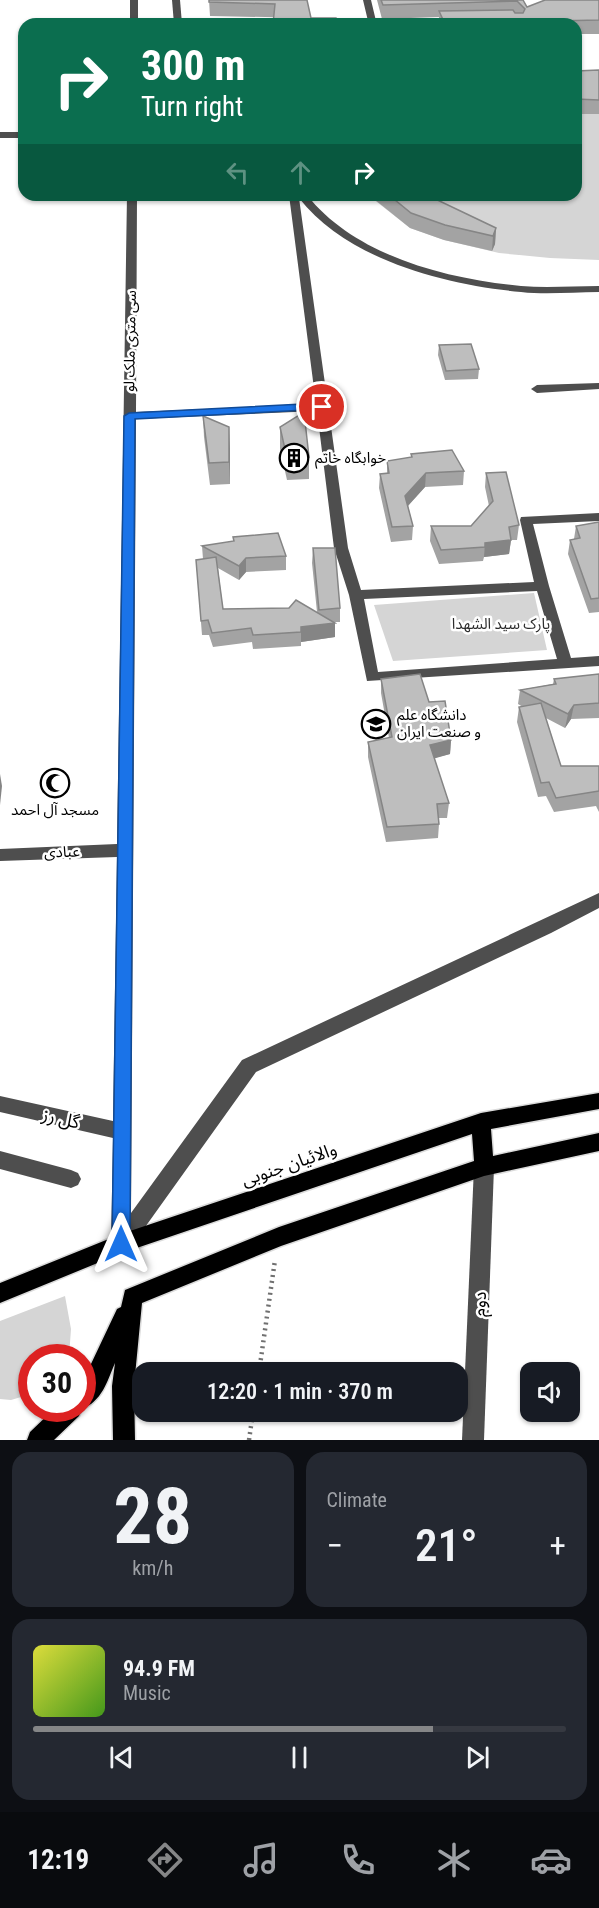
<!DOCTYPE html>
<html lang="en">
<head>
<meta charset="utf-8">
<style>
  body { margin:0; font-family:"Roboto Condensed","Noto Sans Arabic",sans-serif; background:#242831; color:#f1f3f6; height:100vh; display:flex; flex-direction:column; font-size:22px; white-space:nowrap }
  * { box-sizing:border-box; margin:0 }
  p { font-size:20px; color:#9ea1a6 }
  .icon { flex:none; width:33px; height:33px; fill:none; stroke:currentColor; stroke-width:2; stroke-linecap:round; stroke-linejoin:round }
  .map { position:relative; height:1440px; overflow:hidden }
  .sheet { display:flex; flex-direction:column; gap:12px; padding:12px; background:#0d0f14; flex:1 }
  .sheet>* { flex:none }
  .top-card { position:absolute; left:18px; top:18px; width:564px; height:183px; border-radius:18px; box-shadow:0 2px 4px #0004; background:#0b6e4f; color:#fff; overflow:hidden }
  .tools { position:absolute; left:520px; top:1362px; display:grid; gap:12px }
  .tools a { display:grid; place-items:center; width:60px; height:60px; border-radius:12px; background:#171b24; box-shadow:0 2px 4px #0004; font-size:30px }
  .speed { position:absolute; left:18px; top:1344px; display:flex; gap:12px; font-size:30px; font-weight:700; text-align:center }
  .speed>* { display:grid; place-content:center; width:78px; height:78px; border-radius:50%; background:#171b24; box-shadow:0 2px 4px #0004; line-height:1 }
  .speed .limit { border:9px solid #d22; background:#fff; color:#111 }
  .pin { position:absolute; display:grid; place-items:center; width:51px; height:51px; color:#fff; margin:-26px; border:3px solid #fff; border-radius:50%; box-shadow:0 2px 6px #0007 }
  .me { position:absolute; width:66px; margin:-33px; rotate:0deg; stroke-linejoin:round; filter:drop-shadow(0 0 4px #0008) }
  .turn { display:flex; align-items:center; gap:21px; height:126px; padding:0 24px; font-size:27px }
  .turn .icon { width:78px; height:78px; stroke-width:2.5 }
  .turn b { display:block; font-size:42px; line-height:51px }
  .lanes { display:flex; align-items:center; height:57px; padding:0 24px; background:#0003; justify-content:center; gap:30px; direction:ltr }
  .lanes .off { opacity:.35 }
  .big { font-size:45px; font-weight:600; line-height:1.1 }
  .sheet .widget { flex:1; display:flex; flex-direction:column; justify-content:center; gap:9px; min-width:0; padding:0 21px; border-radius:18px; background:#242831 }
  .sheet .dial { align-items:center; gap:0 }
  .dial b { font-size:78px; line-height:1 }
  .song { display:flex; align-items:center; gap:18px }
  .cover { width:72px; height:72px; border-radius:9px; background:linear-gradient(135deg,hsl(60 70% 55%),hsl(100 70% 35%)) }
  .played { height:6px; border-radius:3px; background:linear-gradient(90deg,#858687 75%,#363941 75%) }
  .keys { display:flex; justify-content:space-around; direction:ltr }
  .heat { display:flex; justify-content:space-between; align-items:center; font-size:33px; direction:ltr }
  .sheet .tiles { flex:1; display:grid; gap:12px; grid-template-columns:1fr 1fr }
  .widget:last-child { grid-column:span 2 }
  .trip { position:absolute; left:132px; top:1362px; width:336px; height:60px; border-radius:18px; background:#171b24; box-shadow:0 2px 4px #0004; font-weight:600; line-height:60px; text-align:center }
  .tab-bar { display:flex; height:96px; justify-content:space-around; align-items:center; background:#090b0e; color:#9ea1a6 }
  .tab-bar .icon { width:42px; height:42px }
  .tab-bar .active { color:#858687 }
  .tab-bar b { font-size:27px; color:#f1f3f6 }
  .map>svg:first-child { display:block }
  .green { fill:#d5d5d5 }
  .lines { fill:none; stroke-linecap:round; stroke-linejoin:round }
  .major-casing { stroke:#dbdbdb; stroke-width:3 }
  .path { stroke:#707070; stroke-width:4.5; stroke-dasharray:2 4; stroke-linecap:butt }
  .minor { fill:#4e4e4e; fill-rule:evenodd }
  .major { fill:#000; fill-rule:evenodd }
  .wall { fill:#a3a3a3 }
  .shaded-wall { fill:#858585 }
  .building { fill:#bebebe; stroke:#858585; stroke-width:1.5 }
  .route { fill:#1a73e8; stroke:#114b97; stroke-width:1.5 }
  .labels { text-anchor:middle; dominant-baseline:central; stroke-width:5; stroke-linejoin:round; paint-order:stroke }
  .street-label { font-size:15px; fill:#000; stroke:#fff }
  .poi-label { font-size:15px; fill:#000; stroke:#fff; text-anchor:start }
  .park-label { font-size:15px; fill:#2c2c2c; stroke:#fff }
  .near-street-label { font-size:18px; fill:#000; stroke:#fff }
</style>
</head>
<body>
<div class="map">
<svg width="599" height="1440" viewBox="0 0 599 1440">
  <rect width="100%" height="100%" fill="#fff"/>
  <!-- green -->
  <g class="green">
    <path d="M 576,99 L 599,99 L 599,260 L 550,258 L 499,253 L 444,240 L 410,228 L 368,195 L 576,195 Z"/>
    <path d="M 534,593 L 547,650 L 393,661 L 374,605 Z"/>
    <path d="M 65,1296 L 71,1329 L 69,1357 L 32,1358 L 31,1394 L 11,1400 L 0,1399 L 0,1321 Z"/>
  </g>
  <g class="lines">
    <!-- major casing -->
    <g class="major-casing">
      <path id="major" d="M 599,1093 L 599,1109 L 491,1129 L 493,1156 L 599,1133 L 599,1151 L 484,1176 L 281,1246 L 142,1303 L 134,1386 L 135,1440 L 113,1440 L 112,1386 L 115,1363 C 107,1382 102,1401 82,1409 L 79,1416 L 54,1440 L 27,1440 L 30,1432 L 55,1408 L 82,1408 L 82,1383 L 117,1309 L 121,1307 L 125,1290 L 279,1227 L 474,1161 L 472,1134 L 122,1253 L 0,1303 L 0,1283 L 121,1234 L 481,1113 Z"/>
    </g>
    <!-- path -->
    <g class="path">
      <path d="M 259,1372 L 275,1260"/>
      <path d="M 249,1440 L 253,1412"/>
    </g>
    <!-- minor -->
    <g class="minor">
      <rect x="130" y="0" width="8" height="24"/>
      <path d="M 172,0 L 180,0 L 182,24 L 174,24 Z"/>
      <path d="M 363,0 L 371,0 L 376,21 L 458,18 L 462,20 L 458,22 L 345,24 L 349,22 L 368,21 Z"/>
      <rect x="0" y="132" width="24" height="6"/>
      <path d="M 127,195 L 137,195 L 136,412 L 316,404 L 289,195 L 307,195 C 355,256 447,279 521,286 C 547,288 573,286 599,286 L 599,292 C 573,292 547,295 521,292 C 446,285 347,260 299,198 L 348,548 L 361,590 L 534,582 L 520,520 L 521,517 L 599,513 L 599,521 L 533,524 L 549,586 L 571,658 L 599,656 L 599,666 L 367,681 L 349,595 L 334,548 L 317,411 L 136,419 L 131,1213 L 242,1060 L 599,893 L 599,908 L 551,933 L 256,1072 L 128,1251 L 121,1254 L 114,1251 L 111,1244 L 113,1138 L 0,1112 L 0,1096 L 113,1121 L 117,857 L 0,861 L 0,849 L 117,844 ZM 537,591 L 557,659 L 378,672 L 364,599 Z"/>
      <path d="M 599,383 L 599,389 L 537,393 L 531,389 L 537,385 Z"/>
      <path d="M 0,1151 L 71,1170 L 78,1173 L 81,1179 L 78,1185 L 71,1188 L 0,1169 Z"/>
      <path d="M 484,1158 L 491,1161 L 494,1167 L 484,1440 L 462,1440 L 474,1167 L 477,1161 Z"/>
    </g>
    <!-- major -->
    <use href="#major" class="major"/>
  </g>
  <!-- wall -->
  <g class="wall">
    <path d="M 209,0 L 307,0 L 311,18 L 210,16 Z"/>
    <path d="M 377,0 L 523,0 L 527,7 L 599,0 L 599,34 L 576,34 L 576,24 L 438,24 L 439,17 L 382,19 Z"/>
    <path d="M 599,70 L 599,114 L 576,114 L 576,71 Z"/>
    <path d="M 369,195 L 427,195 L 496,228 L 495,244 L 492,251 L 444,240 L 410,228 Z"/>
    <path d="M 439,345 L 479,369 L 478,379 L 445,380 L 438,355 Z"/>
    <path d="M 203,416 L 230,449 L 230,484 L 210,485 L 204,437 Z"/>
    <path d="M 280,427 L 309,457 L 309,479 L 287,480 L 280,449 Z"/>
    <path d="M 411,454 L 464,471 L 463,485 L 425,487 L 408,506 L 413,526 L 412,540 L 391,542 L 379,488 L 380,474 L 387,473 L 387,461 L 411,458 Z"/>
    <path d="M 486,473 L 519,525 L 517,540 L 511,540 L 509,554 L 484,557 L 483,561 L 439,564 L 430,541 L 431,526 L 471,526 L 489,506 L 485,487 Z"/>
    <path d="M 599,522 L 599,612 L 589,613 L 568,554 L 570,540 L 574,539 L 576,526 Z"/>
    <path d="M 202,546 L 286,556 L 286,570 L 246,572 L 239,580 L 218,568 L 223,609 L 317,612 L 312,563 L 313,548 L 340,608 L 340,622 L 334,622 L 335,637 L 301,642 L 301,646 L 253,649 L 252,642 L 213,647 L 209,635 L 202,635 L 196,560 L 203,559 Z"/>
    <path d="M 599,674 L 599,718 L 571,719 L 565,728 L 546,718 L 561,766 L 599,766 L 599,812 L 596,806 L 554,812 L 546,796 L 538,797 L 517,722 L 519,707 L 523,707 L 518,704 L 520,690 L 553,684 L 554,679 Z"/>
    <path d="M 381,679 L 429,702 L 451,740 L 450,754 L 434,758 L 449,803 L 447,818 L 438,818 L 439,824 L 438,838 L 386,842 L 368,757 L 368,742 L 389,738 L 381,693 Z"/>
  </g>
  <!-- shaded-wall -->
  <g class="shaded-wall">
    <path d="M 496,228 L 495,244 L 492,251 L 493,236 Z"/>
    <path d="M 229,427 L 230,449 L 230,484 L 229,462 Z"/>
    <path d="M 426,473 L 425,487 L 404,510 L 405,496 Z"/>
    <path d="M 511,540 L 509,554 L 484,557 L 485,543 Z"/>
    <path d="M 246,558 L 246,572 L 239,580 L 239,566 Z"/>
    <path d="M 335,623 L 335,637 L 301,642 L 301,627 Z"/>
    <path d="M 574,705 L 571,719 L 565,728 L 568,714 Z"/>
    <path d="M 451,740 L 450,754 L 429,760 L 430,745 Z"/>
    <path d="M 0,774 L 2,786 L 0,805 Z"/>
  </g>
  <!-- building -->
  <g class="building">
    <path d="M 209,0 L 307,0 L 311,18 L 336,18 L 337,24 L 273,24 L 275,4 L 209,2 Z"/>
    <path d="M 381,0 L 523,0 L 527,7 L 545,0 L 599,0 L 599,20 L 506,22 L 507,24 L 445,24 L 439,11 L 513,10 L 515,13 L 523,13 L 525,9 L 517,1 L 383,5 Z"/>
    <path d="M 599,70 L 599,100 L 576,99 L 576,71 Z"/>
    <path d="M 389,195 L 427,195 L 496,228 L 493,236 L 445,225 L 411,213 Z"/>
    <path d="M 471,344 L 479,369 L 446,371 L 439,345 Z"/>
    <path d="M 304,412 L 309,457 L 287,458 L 280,427 Z"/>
    <path d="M 203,416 L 229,427 L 229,462 L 209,463 Z"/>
    <path d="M 452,450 L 464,471 L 426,473 L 405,496 L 413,526 L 392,527 L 380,474 L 389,473 L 387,461 L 412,457 L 411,454 Z"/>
    <path d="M 506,472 L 519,525 L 509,527 L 511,540 L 485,543 L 485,547 L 441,550 L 431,526 L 471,526 L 493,501 L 486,473 Z"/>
    <path d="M 599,522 L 599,598 L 591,599 L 570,540 L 580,538 L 576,526 Z"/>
    <path d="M 278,533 L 286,556 L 246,558 L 239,566 L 202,546 L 234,541 L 233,537 Z"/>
    <path d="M 313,548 L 335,548 L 340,608 L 319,610 Z"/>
    <path d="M 216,557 L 223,609 L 289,608 L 296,600 L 335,623 L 301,627 L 301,632 L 253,635 L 251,628 L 212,633 L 208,620 L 201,621 L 196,560 Z"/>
    <path d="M 420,674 L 429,702 L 445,701 L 451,740 L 430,745 L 449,803 L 437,804 L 439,824 L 387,827 L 368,742 L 392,737 L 381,679 Z"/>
    <path d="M 599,674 L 599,703 L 574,705 L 568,714 L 520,690 L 556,684 L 554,679 Z"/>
    <path d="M 541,703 L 561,766 L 599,766 L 599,791 L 556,798 L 549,782 L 541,783 L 519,707 Z"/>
  </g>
  <!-- route -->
  <path class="route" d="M 322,403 L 327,407 L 325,409 L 135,419 L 130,1244 L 127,1250 L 121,1253 L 114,1250 L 112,1244 L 124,416 L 129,413 Z"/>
  <!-- icons -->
  <defs>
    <g id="building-ring" transform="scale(1.5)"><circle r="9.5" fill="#fff" stroke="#000" stroke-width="1.5"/><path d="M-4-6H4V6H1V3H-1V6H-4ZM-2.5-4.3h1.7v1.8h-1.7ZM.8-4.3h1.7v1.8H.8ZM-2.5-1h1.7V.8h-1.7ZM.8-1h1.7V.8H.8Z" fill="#000"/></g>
    <g id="university-ring" transform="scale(1.5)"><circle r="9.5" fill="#fff" stroke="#000" stroke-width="1.5"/><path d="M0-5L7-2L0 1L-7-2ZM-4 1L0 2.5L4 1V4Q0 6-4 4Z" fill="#000"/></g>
    <g id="mosque-ring" transform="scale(1.5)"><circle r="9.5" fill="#fff" stroke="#000" stroke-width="1.5"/><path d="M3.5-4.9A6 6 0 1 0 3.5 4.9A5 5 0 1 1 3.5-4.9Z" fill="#000"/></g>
  </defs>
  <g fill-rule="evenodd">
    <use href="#building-ring" x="294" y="458"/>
    <use href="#university-ring" x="376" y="724"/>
    <use href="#mosque-ring" x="55" y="783"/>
  </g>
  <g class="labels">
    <!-- street labels -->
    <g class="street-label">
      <text transform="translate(130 341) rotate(-89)">سی متری ملک لو</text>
      <text transform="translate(62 852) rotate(-2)">عبادی</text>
    </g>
    <!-- poi labels -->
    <g class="poi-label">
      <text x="315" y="458">خوابگاه خاتم</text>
      <text x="397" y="715">دانشگاه علم<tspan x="397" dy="17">و صنعت ایران</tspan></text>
      <text x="55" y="810" text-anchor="middle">مسجد آل احمد</text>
    </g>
    <!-- park labels -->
    <g class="park-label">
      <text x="501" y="624">پارک سید الشهدا</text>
    </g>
    <!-- near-street labels -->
    <g class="near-street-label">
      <text transform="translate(61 1118) rotate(13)">گل رز</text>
      <text transform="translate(289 1164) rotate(-19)">والائیان جنوبی</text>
      <text transform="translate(479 1304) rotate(-88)">دوم</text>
    </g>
  </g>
</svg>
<div class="tools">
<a><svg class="icon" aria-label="sound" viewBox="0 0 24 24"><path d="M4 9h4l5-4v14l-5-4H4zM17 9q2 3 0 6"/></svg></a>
</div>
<div class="speed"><div class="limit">30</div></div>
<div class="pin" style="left:322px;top:407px;background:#d93025"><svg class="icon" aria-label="arrive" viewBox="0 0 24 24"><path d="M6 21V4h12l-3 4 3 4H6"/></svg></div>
<svg class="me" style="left:121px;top:1244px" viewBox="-20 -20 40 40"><path d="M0-17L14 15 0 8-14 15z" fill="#1a73e8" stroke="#fff" stroke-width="4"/></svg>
<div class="trip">12:20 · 1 min · 370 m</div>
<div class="top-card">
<div class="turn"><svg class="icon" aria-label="right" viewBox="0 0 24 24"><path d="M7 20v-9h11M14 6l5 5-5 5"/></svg><div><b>300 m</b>Turn right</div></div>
<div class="lanes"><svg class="icon off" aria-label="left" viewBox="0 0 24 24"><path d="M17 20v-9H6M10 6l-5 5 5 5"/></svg><svg class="icon off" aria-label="ahead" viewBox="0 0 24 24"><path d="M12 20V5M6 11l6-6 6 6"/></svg><svg class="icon" aria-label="right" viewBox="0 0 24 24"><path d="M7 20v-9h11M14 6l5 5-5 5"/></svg></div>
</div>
</div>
<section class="sheet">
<div class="tiles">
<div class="widget dial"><b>28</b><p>km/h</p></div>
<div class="widget"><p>Climate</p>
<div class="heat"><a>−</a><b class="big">21°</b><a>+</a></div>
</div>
<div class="widget">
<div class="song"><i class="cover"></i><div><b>94.9 FM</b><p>Music</p></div></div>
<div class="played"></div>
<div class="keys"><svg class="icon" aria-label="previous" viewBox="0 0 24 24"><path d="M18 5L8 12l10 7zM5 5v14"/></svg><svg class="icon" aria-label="pause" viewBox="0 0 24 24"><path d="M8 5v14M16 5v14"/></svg><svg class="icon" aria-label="next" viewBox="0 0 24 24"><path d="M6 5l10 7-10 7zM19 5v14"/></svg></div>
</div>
</div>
</section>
<nav class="tab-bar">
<b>12:19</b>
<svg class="icon active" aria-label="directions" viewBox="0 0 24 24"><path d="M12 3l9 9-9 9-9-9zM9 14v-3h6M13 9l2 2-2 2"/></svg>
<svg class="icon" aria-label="music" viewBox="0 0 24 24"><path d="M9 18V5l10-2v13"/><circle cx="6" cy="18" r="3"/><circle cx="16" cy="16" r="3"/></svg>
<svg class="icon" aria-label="phone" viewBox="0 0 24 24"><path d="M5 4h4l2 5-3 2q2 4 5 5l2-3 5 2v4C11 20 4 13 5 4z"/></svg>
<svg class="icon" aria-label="climate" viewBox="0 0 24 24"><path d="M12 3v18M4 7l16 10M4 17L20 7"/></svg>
<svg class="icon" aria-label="car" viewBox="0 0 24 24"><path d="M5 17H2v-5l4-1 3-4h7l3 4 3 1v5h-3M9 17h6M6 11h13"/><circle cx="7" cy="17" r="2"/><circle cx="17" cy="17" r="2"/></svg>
</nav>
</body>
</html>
